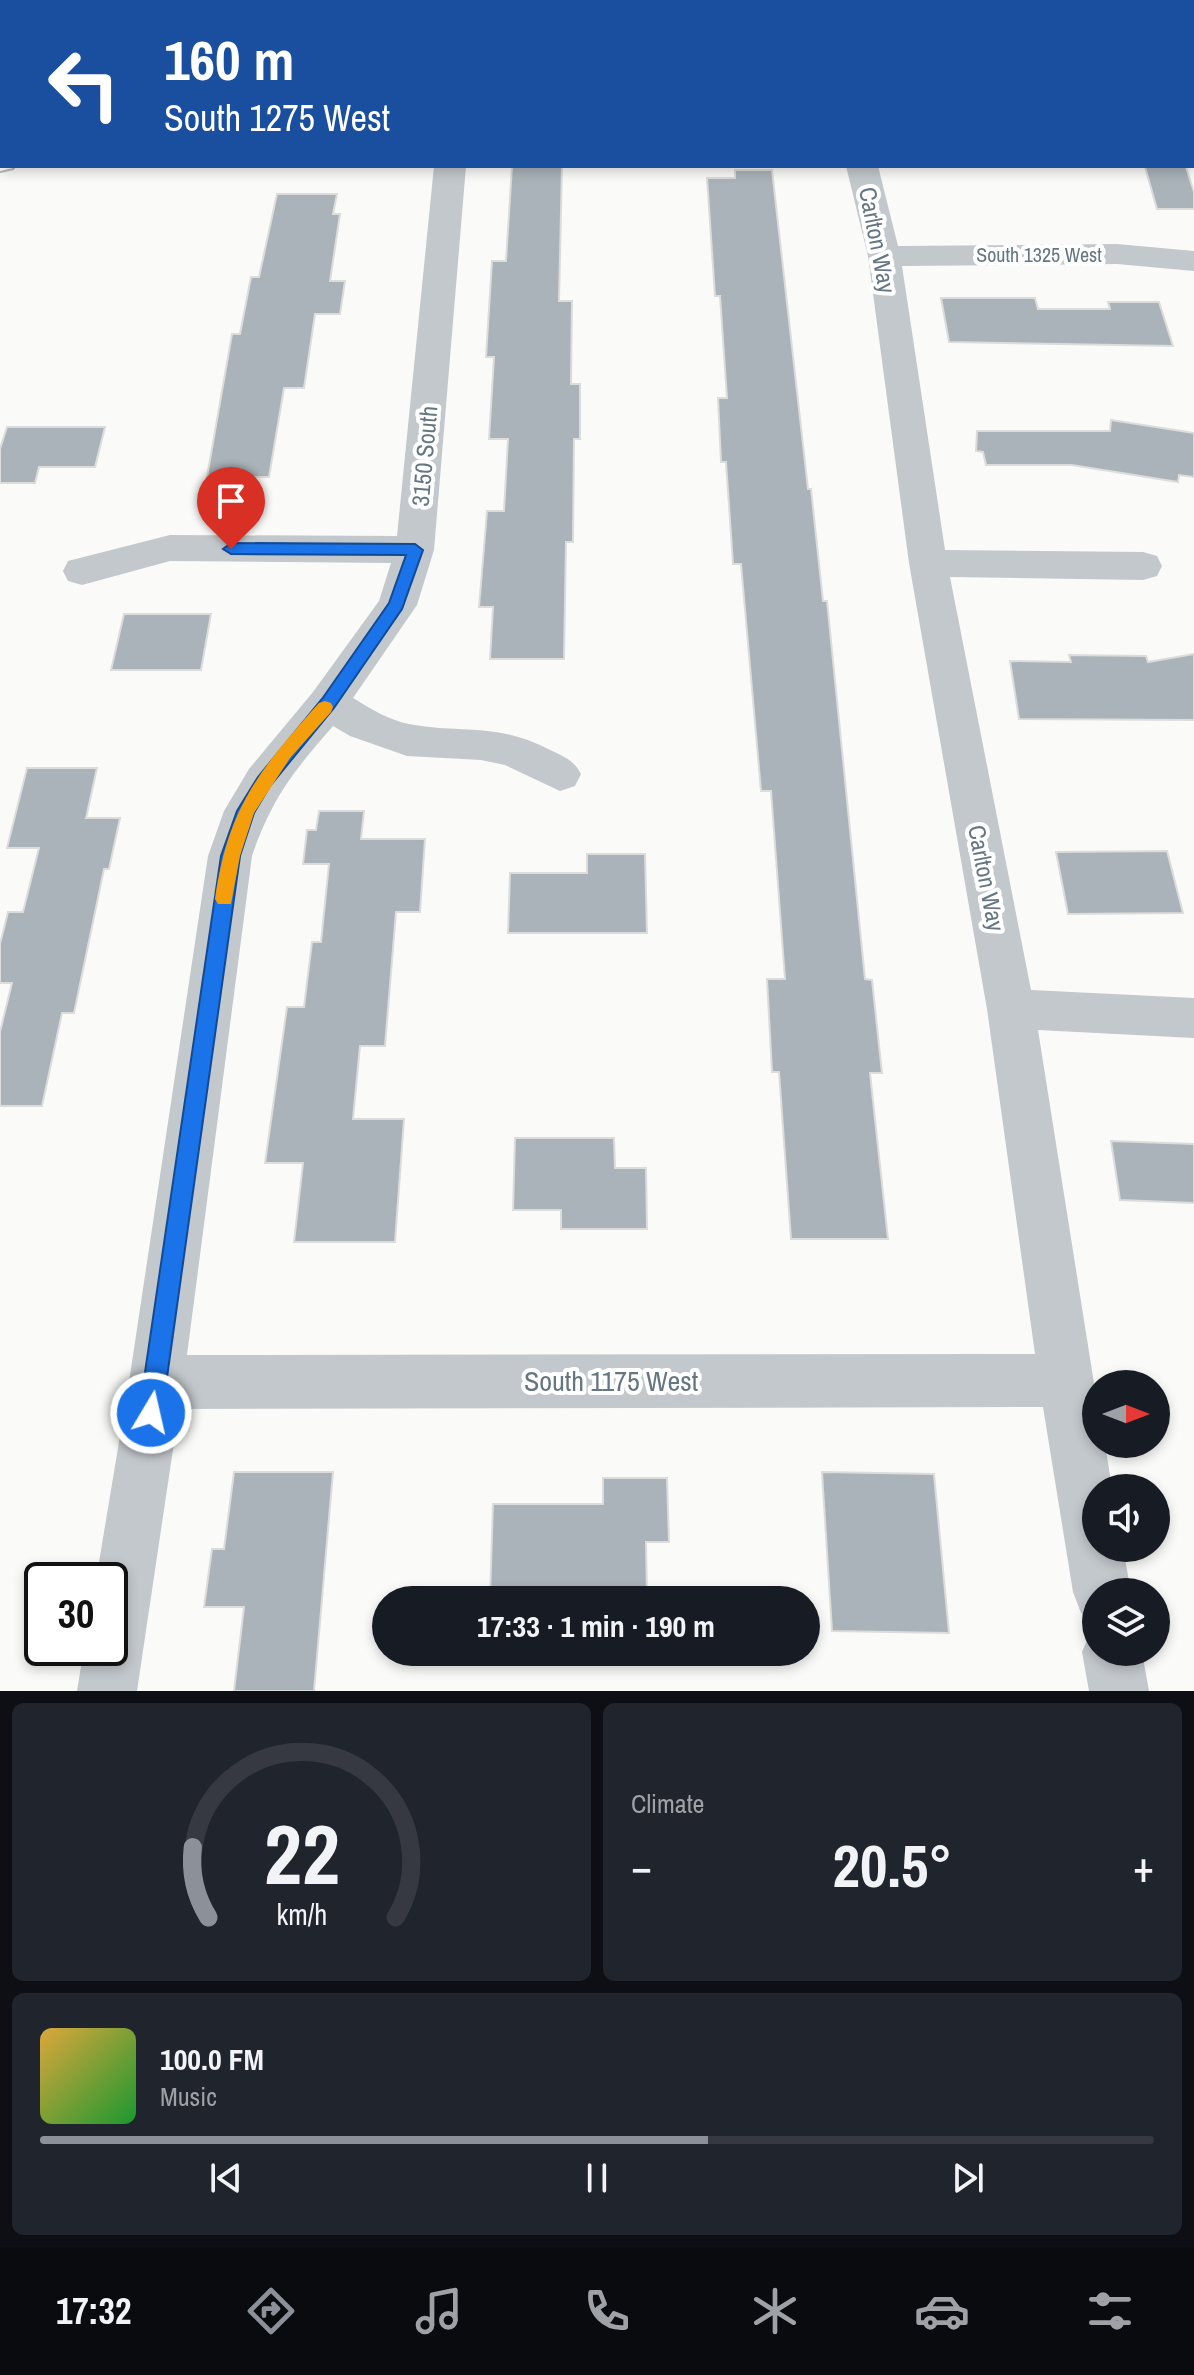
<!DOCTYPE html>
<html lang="en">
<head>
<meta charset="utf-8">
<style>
  body { margin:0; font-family:"Archivo Narrow",sans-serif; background:#20242c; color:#f1f3f6; height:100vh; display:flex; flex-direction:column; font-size:30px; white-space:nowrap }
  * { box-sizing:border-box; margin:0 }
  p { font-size:26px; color:#9ea1a6 }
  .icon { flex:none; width:44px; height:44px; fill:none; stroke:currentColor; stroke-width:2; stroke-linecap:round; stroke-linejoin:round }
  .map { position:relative; height:1691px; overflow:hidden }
  .side { display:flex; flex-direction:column; gap:12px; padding:12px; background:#0d0f14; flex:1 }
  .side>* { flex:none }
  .banner { position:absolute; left:0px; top:0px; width:1194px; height:168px; box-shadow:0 4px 12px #0003; background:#1a4fa0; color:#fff; overflow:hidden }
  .needle { width:52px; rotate:90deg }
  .buttons { position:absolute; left:1082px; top:1370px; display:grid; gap:16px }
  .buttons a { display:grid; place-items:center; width:88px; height:88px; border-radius:50%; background:#171b24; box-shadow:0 4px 12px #0003; font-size:40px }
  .speed { position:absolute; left:24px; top:1562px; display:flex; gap:16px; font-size:40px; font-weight:700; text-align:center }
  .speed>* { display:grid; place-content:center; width:104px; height:104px; border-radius:50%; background:#171b24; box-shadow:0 4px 12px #0003; line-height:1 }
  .speed .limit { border:4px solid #111; border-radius:12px; background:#fff; color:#111 }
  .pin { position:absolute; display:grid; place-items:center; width:68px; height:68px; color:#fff; margin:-82px -34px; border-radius:50% 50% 50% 0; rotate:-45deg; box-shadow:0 0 8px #0007 }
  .pin .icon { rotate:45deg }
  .me { position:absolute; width:88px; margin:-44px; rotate:9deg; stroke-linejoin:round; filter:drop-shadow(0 0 6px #0008) }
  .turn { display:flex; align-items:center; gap:28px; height:168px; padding:0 32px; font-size:36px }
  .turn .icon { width:104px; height:104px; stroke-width:2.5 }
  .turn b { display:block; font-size:56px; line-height:68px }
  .big { font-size:60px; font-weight:700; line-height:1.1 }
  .side .widget { flex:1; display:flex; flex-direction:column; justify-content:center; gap:12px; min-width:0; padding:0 28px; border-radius:12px; background:#20242c }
  .side .dial { align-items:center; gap:0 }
  .dial svg { height:208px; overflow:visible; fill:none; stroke:#363941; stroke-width:7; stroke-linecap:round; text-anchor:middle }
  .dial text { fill:#f1f3f6; stroke:none }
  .song { display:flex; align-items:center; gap:24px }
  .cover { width:96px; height:96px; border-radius:12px; background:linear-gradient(135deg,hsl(40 70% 55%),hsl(130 70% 35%)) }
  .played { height:8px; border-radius:4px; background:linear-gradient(90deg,#8c9099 60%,#363941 60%) }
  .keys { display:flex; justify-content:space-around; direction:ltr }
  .heat { display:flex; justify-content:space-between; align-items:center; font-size:44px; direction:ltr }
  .side .tiles { flex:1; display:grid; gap:12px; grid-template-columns:1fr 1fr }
  .widget:last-child { grid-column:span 2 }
  .trip { position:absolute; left:372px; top:1586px; width:448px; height:80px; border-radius:40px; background:#171b24; box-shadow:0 4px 12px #0003; font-weight:700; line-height:80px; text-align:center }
  .tab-bar { display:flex; height:128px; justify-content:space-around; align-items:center; background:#090b0e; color:#9ea1a6 }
  .tab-bar .icon { width:56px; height:56px }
  .tab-bar .selected { color:#8c9099 }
  .tab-bar b { font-size:36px; color:#f1f3f6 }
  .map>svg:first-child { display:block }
  .green { fill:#dadfd7 }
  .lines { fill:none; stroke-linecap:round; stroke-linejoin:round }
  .stream { fill:#bbc7cb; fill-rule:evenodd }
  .building { fill:#aab3b9; stroke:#dcdcda; stroke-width:2 }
  .secondary-casing { stroke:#b3babf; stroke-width:4 }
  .service { fill:#c3c8cc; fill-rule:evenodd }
  .minor { fill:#c3c8cc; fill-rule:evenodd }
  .secondary { fill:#fff; fill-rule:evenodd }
  .route { fill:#1a73e8; stroke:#114b97; stroke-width:2 }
  .slow { fill:#f59e0b }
  .labels { text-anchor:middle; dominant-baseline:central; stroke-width:8; stroke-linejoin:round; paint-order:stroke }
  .far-street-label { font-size:20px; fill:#657683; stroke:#fff }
  .street-label { font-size:24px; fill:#657683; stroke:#fff }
  .near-street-label { font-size:28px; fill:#657683; stroke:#fff }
</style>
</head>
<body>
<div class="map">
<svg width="1194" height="1691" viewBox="0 0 1194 1691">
  <rect width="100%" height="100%" fill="#fafaf8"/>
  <!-- green -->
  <path class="green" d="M 0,0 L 287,0 L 2,2 L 0,146 Z"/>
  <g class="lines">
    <!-- stream -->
    <g class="stream">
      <path d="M 123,0 L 133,0 L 131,2 L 122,2 Z"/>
      <rect x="0" y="58" width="2" height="5"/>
    </g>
  </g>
  <!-- building -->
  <g class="building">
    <path d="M 512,166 L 562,166 L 559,301 L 572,301 L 571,384 L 580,384 L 580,439 L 574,439 L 573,542 L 566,542 L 564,659 L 490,659 L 493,607 L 479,607 L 487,511 L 504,511 L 508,439 L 489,439 L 494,357 L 486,357 L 492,261 L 506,261 Z"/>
    <path d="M 1145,167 L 1186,167 L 1194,192 L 1194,209 L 1157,209 Z"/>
    <path d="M 735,170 L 772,170 L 808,489 L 811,489 L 823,601 L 827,601 L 865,979 L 872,980 L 882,1073 L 870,1073 L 888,1239 L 791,1239 L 779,1072 L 772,1072 L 767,979 L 785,979 L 771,791 L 761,791 L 741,564 L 733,564 L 726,462 L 721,462 L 718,398 L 727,398 L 720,296 L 715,296 L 707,178 L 735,178 Z"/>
    <path d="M 277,194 L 337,194 L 333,214 L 340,214 L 330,281 L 345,281 L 340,314 L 315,314 L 304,388 L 284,388 L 269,477 L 207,477 L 232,334 L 240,334 L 251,277 L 259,277 Z"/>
    <path d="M 941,298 L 1035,298 L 1038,309 L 1110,309 L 1108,302 L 1159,302 L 1173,346 L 949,342 Z"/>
    <path d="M 1111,420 L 1194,433 L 1194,477 L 1179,475 L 1178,482 L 1072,465 L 986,465 L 983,452 L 976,451 L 977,431 L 1110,431 Z"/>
    <path d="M 7,427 L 105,427 L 95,467 L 39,467 L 35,483 L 0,483 L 0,449 Z"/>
    <path d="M 124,614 L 211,614 L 201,670 L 111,670 Z"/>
    <path d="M 1194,654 L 1194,720 L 1019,719 L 1010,661 L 1071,662 L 1069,655 L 1146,656 L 1148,662 Z"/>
    <path d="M 27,768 L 97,768 L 86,818 L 120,818 L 109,869 L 104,869 L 74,1013 L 62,1013 L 42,1106 L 0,1106 L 0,1032 L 12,983 L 0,983 L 0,944 L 8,912 L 23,912 L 39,848 L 7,848 Z"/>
    <path d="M 319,811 L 364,811 L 361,839 L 425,839 L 420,912 L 396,912 L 385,1046 L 360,1046 L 353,1119 L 404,1119 L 395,1242 L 294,1242 L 303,1163 L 265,1163 L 287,1007 L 304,1007 L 312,942 L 321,942 L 329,864 L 303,864 L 307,830 L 316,830 Z"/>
    <path d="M 1167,851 L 1183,913 L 1068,914 L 1056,852 Z"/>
    <path d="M 587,854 L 645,854 L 647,933 L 508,933 L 510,873 L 587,873 Z"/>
    <path d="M 515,1138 L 614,1138 L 615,1168 L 646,1168 L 647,1229 L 561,1229 L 561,1210 L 513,1210 Z"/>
    <path d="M 1111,1141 L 1194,1144 L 1194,1203 L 1120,1200 Z"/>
    <path d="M 234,1472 L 333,1472 L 314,1691 L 234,1691 L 244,1607 L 204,1607 L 212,1549 L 224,1549 Z"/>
    <path d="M 822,1472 L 934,1474 L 949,1633 L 832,1631 Z"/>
    <path d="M 603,1478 L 667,1478 L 669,1542 L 646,1542 L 647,1597 L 490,1597 L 493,1504 L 603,1504 Z"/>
  </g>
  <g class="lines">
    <!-- secondary casing -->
    <g class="secondary-casing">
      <g id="secondary">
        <path d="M 305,0 L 336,0 L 304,2 Z"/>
        <path d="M 0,152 L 2,166 L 13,168 L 0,171 Z"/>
      </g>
    </g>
    <!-- service -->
    <g class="service">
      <path d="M 0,88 L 2,89 L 2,99 L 0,98 Z"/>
      <rect x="0" y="143" width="2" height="12"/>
    </g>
    <!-- minor -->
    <g class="minor">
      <rect x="808" y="0" width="28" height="2"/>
      <rect x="1192" y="29" width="2" height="18"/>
      <path d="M 434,166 L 466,166 L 434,550 L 417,605 L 353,698 C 371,709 389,720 409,724 C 462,734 495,722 548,749 C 563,756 574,760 581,774 L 575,786 L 560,791 L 505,765 L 481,760 L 407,756 L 350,736 L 333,726 C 293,772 272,798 252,856 L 187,1355 L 1035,1354 L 987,1009 L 909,563 L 868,256 L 846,166 L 878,166 L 898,246 L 1117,244 L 1194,251 L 1194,271 L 1117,264 L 902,266 L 945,550 L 1143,552 L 1157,556 L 1162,566 L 1157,576 L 1143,580 L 950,577 L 1031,990 L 1194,998 L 1194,1038 L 1038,1030 L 1096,1396 L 1096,1444 L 1105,1444 L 1112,1488 L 1096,1488 L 1096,1548 L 1123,1548 L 1131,1592 L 1096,1592 L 1096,1619 L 1081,1613 L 1073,1592 L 1043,1407 L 179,1409 L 137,1691 L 77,1691 L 84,1648 L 110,1648 L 110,1580 L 96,1580 L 129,1382 L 208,856 L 224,811 L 249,769 L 313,692 L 379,601 L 391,563 L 170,561 L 82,585 L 68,581 L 63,571 L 68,561 L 170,535 L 397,536 Z"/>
      <path d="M 1096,1629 L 1096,1652 L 1142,1652 L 1149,1691 L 1089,1691 L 1082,1652 L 1091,1631 Z"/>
    </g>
    <!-- secondary -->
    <use href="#secondary" class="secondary"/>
  </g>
  <!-- route -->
  <path class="route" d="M 231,543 L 415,544 L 423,550 L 402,609 L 334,708 L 270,786 L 254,813 L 240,856 L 162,1413 L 159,1421 L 151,1424 L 143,1421 L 139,1413 L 221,856 L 237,811 L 258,777 L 322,699 L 389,603 L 406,555 L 231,554 L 223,549 Z"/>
  <!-- slow -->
  <path class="slow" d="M 325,701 L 331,703 L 333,707 L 331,712 L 290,758 L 254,813 L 240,856 L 231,904 L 218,904 L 215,899 C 228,808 259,770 319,703 Z"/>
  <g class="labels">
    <!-- far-street labels -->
    <g class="far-street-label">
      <text x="1039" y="254">South 1325 West</text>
    </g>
    <!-- street labels -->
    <g class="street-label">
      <text transform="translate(878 240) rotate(79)">Carlton Way</text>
      <text transform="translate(424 456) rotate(-85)">3150 South</text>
      <text transform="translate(987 878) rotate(79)">Carlton Way</text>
    </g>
    <!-- near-street labels -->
    <g class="near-street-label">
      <text x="611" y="1381">South 1175 West</text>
    </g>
  </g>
</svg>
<div class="buttons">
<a><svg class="needle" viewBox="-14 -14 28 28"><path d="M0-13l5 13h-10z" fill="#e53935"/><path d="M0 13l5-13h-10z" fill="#9ea1a6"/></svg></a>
<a><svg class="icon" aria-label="sound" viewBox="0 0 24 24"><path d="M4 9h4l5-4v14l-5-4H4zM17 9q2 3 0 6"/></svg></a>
<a><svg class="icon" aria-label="layers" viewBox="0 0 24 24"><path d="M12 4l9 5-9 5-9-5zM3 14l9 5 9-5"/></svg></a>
</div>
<div class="speed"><div class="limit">30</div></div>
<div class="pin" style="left:231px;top:549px;background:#d93025"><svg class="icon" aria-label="arrive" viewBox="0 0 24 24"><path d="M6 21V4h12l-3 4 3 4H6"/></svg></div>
<svg class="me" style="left:151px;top:1413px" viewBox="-20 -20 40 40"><circle r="17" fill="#1a73e8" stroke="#fff" stroke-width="3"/><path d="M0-11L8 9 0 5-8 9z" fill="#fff"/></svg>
<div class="trip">17:33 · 1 min · 190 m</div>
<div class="banner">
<div class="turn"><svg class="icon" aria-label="left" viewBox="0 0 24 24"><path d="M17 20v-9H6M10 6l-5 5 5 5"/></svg><div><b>160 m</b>South 1275 West</div></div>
</div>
</div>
<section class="side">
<div class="tiles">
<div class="widget dial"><svg viewBox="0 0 100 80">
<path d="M14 69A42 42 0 1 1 86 69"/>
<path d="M14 69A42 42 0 0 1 8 42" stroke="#8c9099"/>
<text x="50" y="56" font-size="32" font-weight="700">22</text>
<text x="50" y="72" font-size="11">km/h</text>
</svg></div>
<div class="widget"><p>Climate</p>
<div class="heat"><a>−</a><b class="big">20.5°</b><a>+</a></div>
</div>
<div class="widget">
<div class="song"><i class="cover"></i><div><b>100.0 FM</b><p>Music</p></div></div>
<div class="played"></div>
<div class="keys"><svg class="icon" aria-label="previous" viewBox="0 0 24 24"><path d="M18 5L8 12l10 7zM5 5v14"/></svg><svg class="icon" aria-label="pause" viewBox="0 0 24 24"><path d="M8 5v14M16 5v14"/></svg><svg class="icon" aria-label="next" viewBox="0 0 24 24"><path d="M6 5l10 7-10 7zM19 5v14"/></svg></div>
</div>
</div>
</section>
<nav class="tab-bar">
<b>17:32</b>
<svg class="icon selected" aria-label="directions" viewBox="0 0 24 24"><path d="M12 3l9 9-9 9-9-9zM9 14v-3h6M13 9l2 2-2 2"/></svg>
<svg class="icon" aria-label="music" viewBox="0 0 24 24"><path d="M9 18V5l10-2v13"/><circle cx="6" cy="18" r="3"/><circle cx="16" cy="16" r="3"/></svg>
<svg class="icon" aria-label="phone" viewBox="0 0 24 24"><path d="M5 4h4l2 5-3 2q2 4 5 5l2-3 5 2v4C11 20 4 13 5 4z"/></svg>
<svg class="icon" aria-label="climate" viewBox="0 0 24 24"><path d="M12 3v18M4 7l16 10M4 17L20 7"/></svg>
<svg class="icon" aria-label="car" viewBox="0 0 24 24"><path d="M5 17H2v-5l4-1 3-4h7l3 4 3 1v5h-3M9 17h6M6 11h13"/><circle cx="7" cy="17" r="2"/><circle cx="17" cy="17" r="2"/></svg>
<svg class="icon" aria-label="filters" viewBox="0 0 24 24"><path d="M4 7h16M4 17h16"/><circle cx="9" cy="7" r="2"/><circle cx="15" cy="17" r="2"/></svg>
</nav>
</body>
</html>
